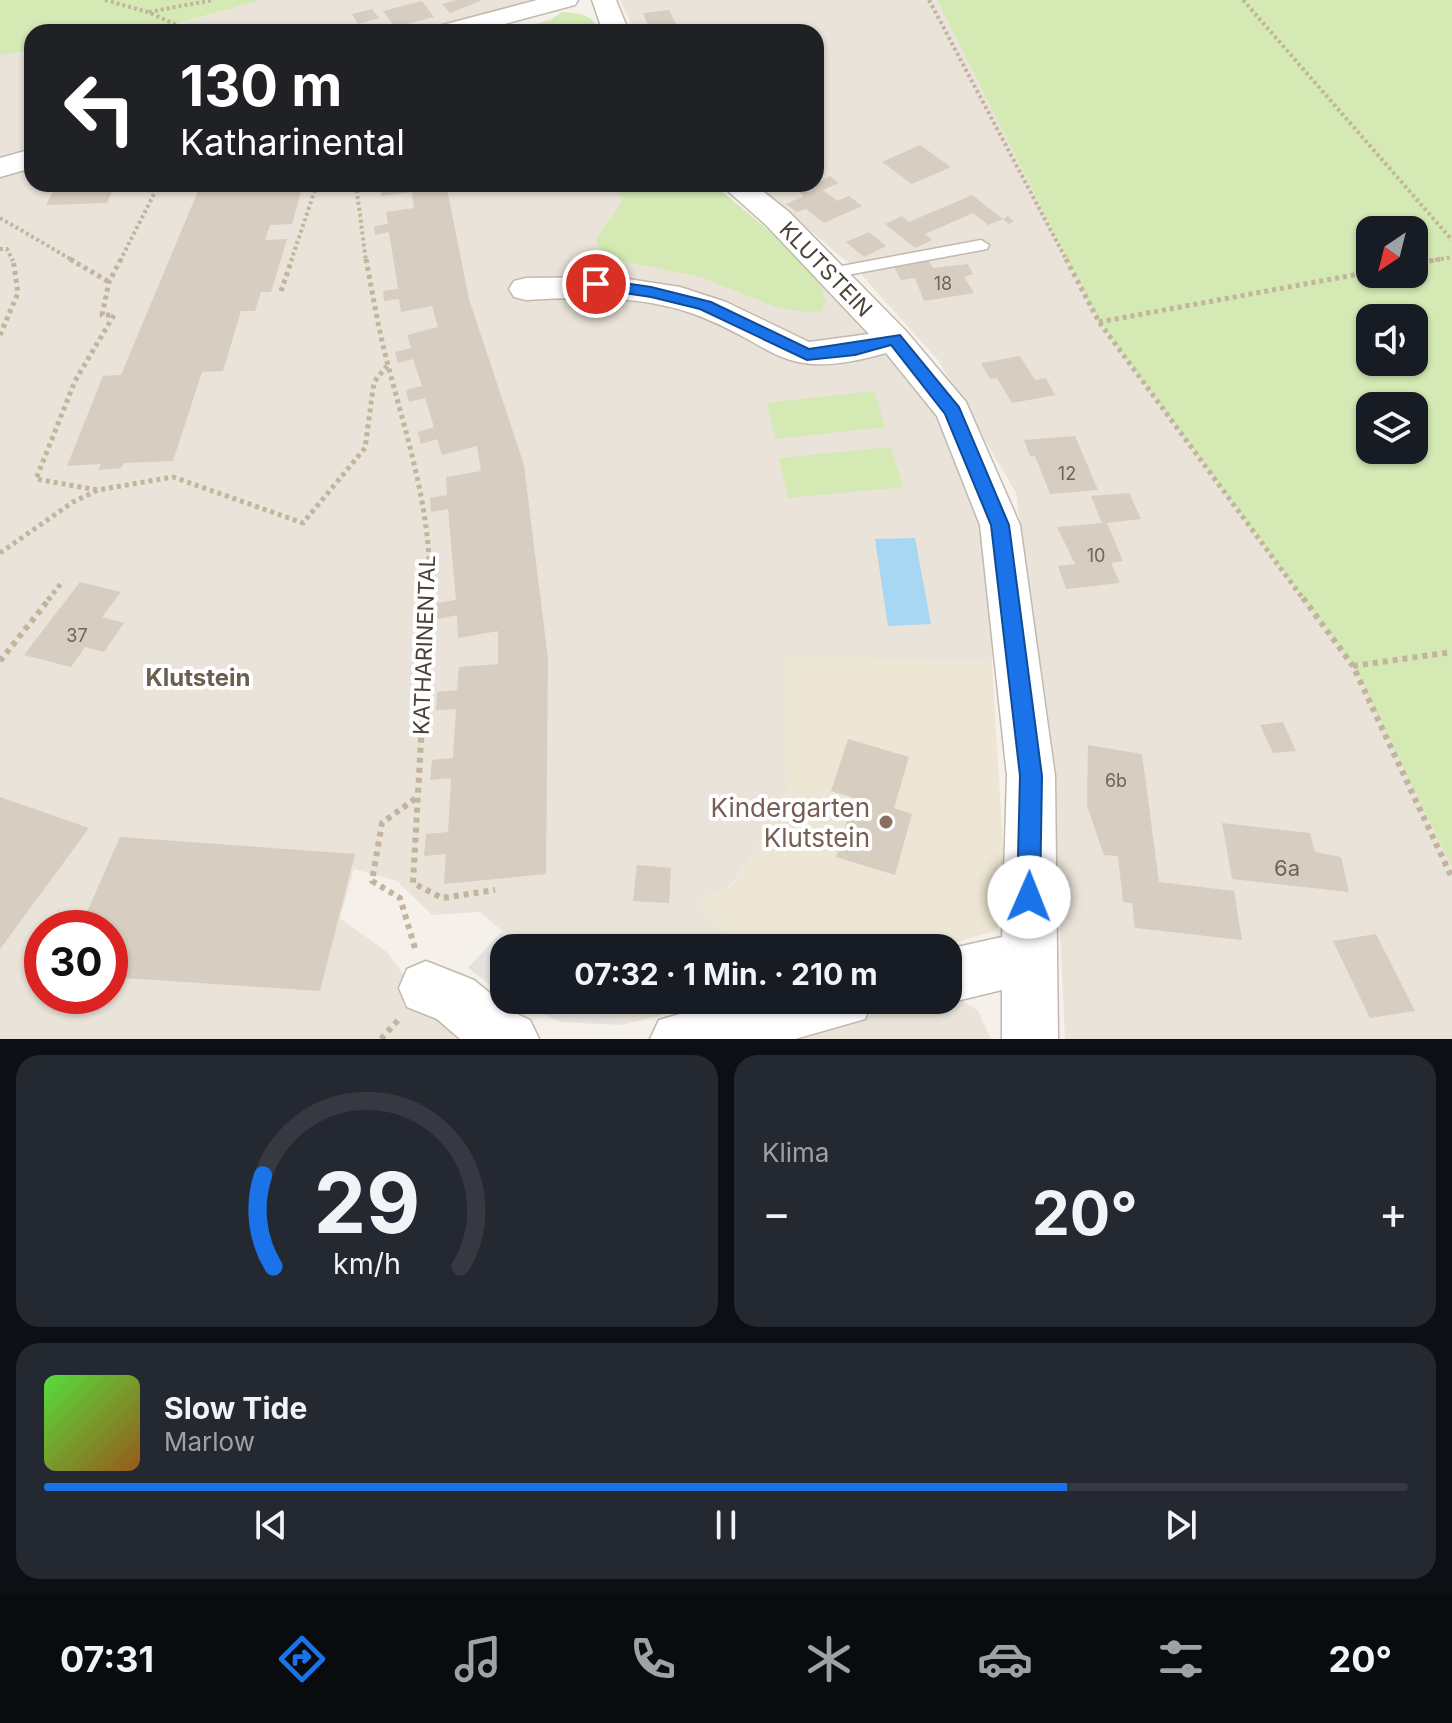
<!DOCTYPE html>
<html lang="de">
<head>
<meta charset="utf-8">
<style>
  body { margin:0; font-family:Inter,sans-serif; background:#242831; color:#f1f3f6; height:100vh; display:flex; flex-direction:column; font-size:30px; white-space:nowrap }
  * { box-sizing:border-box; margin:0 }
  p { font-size:26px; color:#9ea1a6 }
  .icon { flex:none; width:44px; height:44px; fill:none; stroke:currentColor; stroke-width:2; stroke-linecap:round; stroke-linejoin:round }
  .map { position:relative; height:1039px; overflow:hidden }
  .details { display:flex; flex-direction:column; gap:16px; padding:16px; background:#0d0f14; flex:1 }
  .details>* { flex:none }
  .guide { position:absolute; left:24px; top:24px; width:800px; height:168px; border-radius:24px; box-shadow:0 2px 6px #0004; background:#202124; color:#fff; overflow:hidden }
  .needle { width:52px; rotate:215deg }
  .fabs { position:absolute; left:1356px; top:216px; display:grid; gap:16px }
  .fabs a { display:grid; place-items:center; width:72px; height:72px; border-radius:16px; background:#171b24; box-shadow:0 2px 6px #0004; font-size:40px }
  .speed { position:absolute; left:24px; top:910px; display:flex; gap:16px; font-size:40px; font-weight:700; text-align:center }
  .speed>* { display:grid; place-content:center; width:104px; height:104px; border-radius:50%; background:#171b24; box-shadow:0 2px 6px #0004; line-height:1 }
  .speed .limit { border:12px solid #d22; background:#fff; color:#111 }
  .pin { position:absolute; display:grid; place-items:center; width:68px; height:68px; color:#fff; margin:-34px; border:4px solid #fff; border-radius:50%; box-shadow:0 2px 8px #0007 }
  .me { position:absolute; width:88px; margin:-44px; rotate:1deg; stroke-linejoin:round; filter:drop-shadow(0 0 6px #0008) }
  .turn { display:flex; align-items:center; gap:28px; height:168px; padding:0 24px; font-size:36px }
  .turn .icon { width:104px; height:104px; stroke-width:2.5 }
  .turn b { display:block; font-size:56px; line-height:68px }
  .big { font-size:60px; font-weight:700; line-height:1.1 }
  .details .widget { flex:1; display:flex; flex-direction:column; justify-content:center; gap:12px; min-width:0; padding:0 28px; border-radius:24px; background:#242831 }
  .details .dial { align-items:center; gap:0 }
  .dial svg { height:208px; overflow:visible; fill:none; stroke:#363941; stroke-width:7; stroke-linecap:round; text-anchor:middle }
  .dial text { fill:#f1f3f6; stroke:none }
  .song { display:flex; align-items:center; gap:24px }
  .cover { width:96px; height:96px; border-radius:12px; background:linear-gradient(135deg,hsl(110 70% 55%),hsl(30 70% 35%)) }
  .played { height:8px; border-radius:4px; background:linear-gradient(90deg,#1a73e8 75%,#363941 75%) }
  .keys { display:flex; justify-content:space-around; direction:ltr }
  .heat { display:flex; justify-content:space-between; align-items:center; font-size:44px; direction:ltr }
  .details .tiles { flex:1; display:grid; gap:16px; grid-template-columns:1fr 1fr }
  .widget:last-child { grid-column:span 2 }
  .trip { position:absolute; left:490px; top:934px; width:472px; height:80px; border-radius:24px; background:#171b24; box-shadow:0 2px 6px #0004; font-weight:700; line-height:80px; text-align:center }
  .tab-bar { display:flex; height:128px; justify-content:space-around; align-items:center; background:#090b0e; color:#9ea1a6 }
  .tab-bar .icon { width:56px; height:56px }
  .tab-bar .on { color:#1a73e8 }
  .tab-bar b { font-size:36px; color:#f1f3f6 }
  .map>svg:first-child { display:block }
  .residential { fill:#e9e3d9; fill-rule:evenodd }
  .education { fill:#eee6d4 }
  .green { fill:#d4e9b3; fill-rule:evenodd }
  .parking { fill:#e4e2df }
  .water { fill:#a7d7f2 }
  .building { fill:#d7cdc0 }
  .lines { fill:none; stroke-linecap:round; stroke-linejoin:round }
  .lane-casing { stroke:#c1b9ad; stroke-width:3 }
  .street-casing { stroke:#c1b9ad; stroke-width:3 }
  .path-far2 { stroke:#c3b49e; stroke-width:4; stroke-dasharray:3 3; stroke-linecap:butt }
  .path-far1 { stroke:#c3b49e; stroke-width:5; stroke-dasharray:4 4; stroke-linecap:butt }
  .path { stroke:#c3b49e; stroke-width:6; stroke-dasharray:5 5; stroke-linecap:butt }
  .lane { fill:#fff; fill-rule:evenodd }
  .street { fill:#fff; fill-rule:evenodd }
  .route { fill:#1a73e8; stroke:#114b97; stroke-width:2 }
  .education-dot { fill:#8d6e63; stroke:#fff; stroke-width:3 }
  .labels { text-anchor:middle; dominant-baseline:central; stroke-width:8; stroke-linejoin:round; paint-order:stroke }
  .number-label { font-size:18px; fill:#6d655a }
  .street-label { font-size:22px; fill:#4a4238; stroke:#fff }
  .near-number-label { font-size:22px; fill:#6d655a }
  .neighbourhood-label { font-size:24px; font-weight:bold; fill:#6d5f4f; stroke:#fff }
  .near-education-label { font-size:26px; fill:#785e54; stroke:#fff; text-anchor:end }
</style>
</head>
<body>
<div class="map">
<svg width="1452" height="1039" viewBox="0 0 1452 1039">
  <rect width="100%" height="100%" fill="#f5f1ea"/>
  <!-- residential -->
  <g class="residential">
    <path d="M 261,0 L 538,0 L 416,32 L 157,30 Z"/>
    <path d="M 620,0 L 937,0 L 1099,322 L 1353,666 L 1452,867 L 1452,1039 L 1065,1039 L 1051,734 L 1016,493 L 938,360 L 858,271 L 755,184 L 816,184 L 816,32 L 635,32 Z"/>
    <path d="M 32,50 L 32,148 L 0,158 L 0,55 Z"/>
    <path d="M 32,164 L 32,184 L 608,184 L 623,197 L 620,207 L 600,231 L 617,260 L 700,277 L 773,306 L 816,270 L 918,386 L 957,450 L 980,523 L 991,608 L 992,662 L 785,657 L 787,791 L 760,844 L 730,886 L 696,900 L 744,948 L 522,948 L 480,912 L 432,915 L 397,881 L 354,869 L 340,918 L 387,952 L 424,1004 L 468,1039 L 0,1039 L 0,174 ZM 42,928 L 110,928 L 110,996 L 42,996 Z"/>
    <path d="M 958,998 L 978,1011 L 991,1039 L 786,1039 L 924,1000 Z"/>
    <path d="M 607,1000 L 723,1000 L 621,1025 Z"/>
  </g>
  <!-- education -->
  <path class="education" d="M 785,656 L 992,662 L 1007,914 L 994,931 L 938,948 L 744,948 L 696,900 L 731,886 L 760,844 L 787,792 Z"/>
  <!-- green -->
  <g class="green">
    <path d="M 0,0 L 261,0 L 147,32 L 32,32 L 32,50 L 0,55 Z"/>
    <path d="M 937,0 L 1452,0 L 1452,867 L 1353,666 L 1099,322 ZM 1414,230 L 1414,274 L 1370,274 L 1370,230 ZM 1414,318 L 1414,362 L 1370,362 L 1370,318 ZM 1414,406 L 1414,450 L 1370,450 L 1370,406 Z"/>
    <path d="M 562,12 C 580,13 592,14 601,32 L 505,32 L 550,20 Z"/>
    <path d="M 608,184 L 713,184 L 816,270 L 826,302 L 821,311 L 804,312 L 773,306 L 700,277 L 617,260 L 603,253 L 596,241 C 602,224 618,215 623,197 Z"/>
    <path d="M 874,391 L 885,427 L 775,439 L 767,403 Z"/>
    <path d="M 891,447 L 903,487 L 788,498 L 779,458 Z"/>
  </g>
  <!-- parking -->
  <g class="parking">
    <path d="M 501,932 L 522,948 L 504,948 L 504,995 L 468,968 Z"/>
    <path d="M 511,1000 L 607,1000 L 621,1025 L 561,1022 Z"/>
  </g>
  <!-- water -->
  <path class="water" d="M 915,538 L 931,624 L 888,626 L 875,539 Z"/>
  <!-- building -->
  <g class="building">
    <path d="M 458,0 L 480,0 L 480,1 L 450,13 L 442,4 Z"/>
    <path d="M 422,1 L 434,17 L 395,27 L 383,11 Z"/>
    <path d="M 372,9 L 379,18 L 358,24 L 352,14 Z"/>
    <path d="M 669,10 L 680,32 L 651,32 L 643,13 Z"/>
    <path d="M 920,145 L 951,167 L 912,184 L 882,162 Z"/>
    <path d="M 830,176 L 839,183 L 823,190 L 837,201 L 849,196 L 862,206 L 824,223 L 806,209 L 797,212 L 786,204 L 804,196 L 789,184 L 816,184 Z"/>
    <path d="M 57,184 L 146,184 L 144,190 L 112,191 L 107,203 L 46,205 Z"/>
    <path d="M 201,184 L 303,184 L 292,224 L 270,225 L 265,240 L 287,239 L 271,292 L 261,292 L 255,311 L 241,311 L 223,371 L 202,372 L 173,461 L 124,463 L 121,468 L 98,470 L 101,464 L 67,466 L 103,376 L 121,375 Z"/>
    <path d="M 381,184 L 446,184 L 469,299 L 524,465 L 548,659 L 546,874 L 444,884 L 446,854 L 424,856 L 426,834 L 448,832 L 451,778 L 430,780 L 432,760 L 453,758 L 456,709 L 436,710 L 437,692 L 457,690 L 459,667 L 498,664 L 498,631 L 458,638 L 457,615 L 438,619 L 437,603 L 456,600 L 448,509 L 431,512 L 430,498 L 447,495 L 446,477 L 481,471 L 477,446 L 442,455 L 437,439 L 421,444 L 418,432 L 434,427 L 425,398 L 409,402 L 406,390 L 422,386 L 413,359 L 398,363 L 395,352 L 411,348 L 407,335 L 438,327 L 432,306 L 401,312 L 399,299 L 384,301 L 383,291 L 398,289 L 389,232 L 375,235 L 374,226 L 388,224 L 386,212 L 414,208 L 412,192 L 381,196 Z"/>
    <path d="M 972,195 L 1003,219 L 1008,216 L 1014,221 L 1009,224 L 1003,219 L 988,225 L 973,213 L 925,234 L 932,240 L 915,248 L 885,224 L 902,216 L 909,222 Z"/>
    <path d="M 869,232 L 886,246 L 864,257 L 846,242 Z"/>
    <path d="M 928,260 L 933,268 L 968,264 L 973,274 L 964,277 L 974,293 L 924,301 L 915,278 L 901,280 L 893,265 Z"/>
    <path d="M 1020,356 L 1035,380 L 1046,378 L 1055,395 L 1012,403 L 997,378 L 990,379 L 981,363 Z"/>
    <path d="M 1075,436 L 1098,490 L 1050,494 L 1035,456 L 1030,456 L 1024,440 Z"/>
    <path d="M 1129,493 L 1141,519 L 1107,523 L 1123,561 L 1111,563 L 1120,583 L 1066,589 L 1058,566 L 1075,564 L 1057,527 L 1102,523 L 1091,496 Z"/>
    <path d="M 80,582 L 121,592 L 102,617 L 124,623 L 104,652 L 85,647 L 71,667 L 24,655 Z"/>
    <path d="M 1283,722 L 1296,751 L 1273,753 L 1260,725 Z"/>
    <path d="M 848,739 L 909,757 L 894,808 L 912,814 L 895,875 L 836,857 L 854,798 L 831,791 Z"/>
    <path d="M 1088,745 L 1142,754 L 1159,882 L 1234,891 L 1242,940 L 1135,928 L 1132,903 L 1123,902 L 1118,856 L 1104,855 L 1087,806 Z"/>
    <path d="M 0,797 L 89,828 L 0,949 Z"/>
    <path d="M 1222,823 L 1310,833 L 1315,852 L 1341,857 L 1349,892 L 1232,879 Z"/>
    <path d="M 120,837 L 355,854 L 320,991 L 110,977 L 110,928 L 80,928 Z"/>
    <path d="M 637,865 L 671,868 L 669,903 L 633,901 Z"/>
    <path d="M 1376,934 L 1415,1011 L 1370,1018 L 1333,941 Z"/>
  </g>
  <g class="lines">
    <!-- lane casing -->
    <g class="lane-casing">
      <path id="lane" d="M 981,240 L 989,245 L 987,249 L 831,278 L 823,273 L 831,268 Z"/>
    </g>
    <!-- street casing -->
    <g class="street-casing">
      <g id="street">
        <path d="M 537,0 L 578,0 L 575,5 L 474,32 L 431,32 L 435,27 Z"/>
        <path d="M 592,0 L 616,0 L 629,32 L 603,32 Z"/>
        <path d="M 32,149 L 32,168 L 0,177 L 0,158 Z"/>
        <path d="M 720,184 L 754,184 L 789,212 L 906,331 L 966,402 L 1020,525 L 1055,776 L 1058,1039 L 1002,1039 L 1002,990 L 948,1003 L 942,1000 L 948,1000 L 948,949 L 1002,937 L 1007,776 L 980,525 L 937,416 L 886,353 C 776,384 781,345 691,313 C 638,295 580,297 526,300 L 514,297 L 509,289 L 514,281 L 526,278 L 615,277 L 680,287 L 726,302 L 809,342 L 869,334 L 767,226 Z"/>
        <path d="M 426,961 L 474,980 L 513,1012 L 530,1020 L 539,1039 L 460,1039 L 437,1019 L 407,1007 L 399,988 L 407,969 Z"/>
        <path d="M 728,1000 L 873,1000 L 865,1019 L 795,1039 L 650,1039 L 659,1020 Z"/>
      </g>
    </g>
    <!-- path-far2 -->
    <g class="path-far2">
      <path d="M 105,0 L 148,12 L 192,32"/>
      <path d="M 929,0 L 1067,261"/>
      <path d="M 1243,0 L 1452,240"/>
      <path d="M 149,12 L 213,0"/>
      <path d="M 356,184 L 366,261"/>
      <path d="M 0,218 L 74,261"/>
      <path d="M 0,249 L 7,249 L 13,261"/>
      <path d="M 120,261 L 159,184"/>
      <path d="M 291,261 L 317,184"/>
      <path d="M 1429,261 L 1452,257"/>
    </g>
    <!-- path-far1 -->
    <g class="path-far1">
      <path d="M 70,259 L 109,282"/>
      <path d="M 366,259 C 373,296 379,333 389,369 C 409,444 434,521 429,600"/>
      <path d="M 1066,259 L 1099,322 L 1304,600"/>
      <path d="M 1414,264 L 1440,259"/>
      <path d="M 281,291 L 292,259"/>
      <path d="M 1099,322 L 1370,272"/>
      <path d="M 0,335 L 18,293 L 13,259"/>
      <path d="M 97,490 L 36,479 L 75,381 L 114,315 L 102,315 L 109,282 L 121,259"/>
      <path d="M 0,553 L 73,502 L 98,490 L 173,477 L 303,523 L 365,448 L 374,382 L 387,366"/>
      <path d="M 48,600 L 63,581"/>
    </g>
    <!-- path -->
    <g class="path">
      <path d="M 429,598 L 413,883 L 442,898 L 495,890"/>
      <path d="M 1303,598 L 1353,666 L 1452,878"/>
      <path d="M 0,661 L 50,598"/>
      <path d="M 1353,666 L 1452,652"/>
      <path d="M 415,948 L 400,898 L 372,881 L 382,823 L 416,798"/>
      <path d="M 381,1039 L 400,1018"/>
    </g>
    <!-- lane -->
    <use href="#lane" class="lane"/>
    <!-- street -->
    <use href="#street" class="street"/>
  </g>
  <!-- route -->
  <path class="route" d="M 596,279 L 651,287 L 711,302 L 809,349 L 900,335 L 959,407 L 1009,525 L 1042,776 L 1040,897 L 1037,905 L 1029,909 L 1021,905 L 1017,897 L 1020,776 L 991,525 L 945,414 L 891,345 L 855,355 L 807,360 L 700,309 L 651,297 L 590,288 L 590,281 Z"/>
  <!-- markers -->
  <circle class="education-dot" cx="886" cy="822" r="8"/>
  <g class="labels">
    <!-- number labels -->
    <g class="number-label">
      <text x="943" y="283">18</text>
      <text x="1067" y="473">12</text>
      <text x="1096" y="555">10</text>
      <text x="77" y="635">37</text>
      <text x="1116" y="780">6b</text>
    </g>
    <!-- street labels -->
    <g class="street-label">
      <text transform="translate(826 269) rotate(46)">KLUTSTEIN</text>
      <text transform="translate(424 645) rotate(-88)">KATHARINENTAL</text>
    </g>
    <!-- near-number labels -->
    <g class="near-number-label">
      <text x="1287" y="868">6a</text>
    </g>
    <!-- neighbourhood labels -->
    <g class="neighbourhood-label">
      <text x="198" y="677">Klutstein</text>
    </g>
    <!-- near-education labels -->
    <g class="near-education-label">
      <text x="870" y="807">Kindergarten<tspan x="870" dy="30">Klutstein</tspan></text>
    </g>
  </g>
</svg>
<div class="fabs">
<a><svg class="needle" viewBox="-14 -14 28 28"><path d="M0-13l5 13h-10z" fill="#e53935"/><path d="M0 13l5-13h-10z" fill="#9ea1a6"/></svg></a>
<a><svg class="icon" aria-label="sound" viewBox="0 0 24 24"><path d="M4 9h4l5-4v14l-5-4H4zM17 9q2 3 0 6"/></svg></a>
<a><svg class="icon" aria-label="layers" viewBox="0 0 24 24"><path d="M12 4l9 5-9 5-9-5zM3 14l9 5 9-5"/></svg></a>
</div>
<div class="speed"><div class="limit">30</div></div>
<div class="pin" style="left:596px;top:284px;background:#d93025"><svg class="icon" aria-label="arrive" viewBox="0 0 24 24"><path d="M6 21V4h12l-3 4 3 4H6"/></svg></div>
<svg class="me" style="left:1029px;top:897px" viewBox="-20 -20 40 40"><circle r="19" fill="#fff"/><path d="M0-13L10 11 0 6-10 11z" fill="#1a73e8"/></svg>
<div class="trip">07:32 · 1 Min. · 210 m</div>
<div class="guide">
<div class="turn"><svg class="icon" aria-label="left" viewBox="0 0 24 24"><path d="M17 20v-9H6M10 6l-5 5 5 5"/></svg><div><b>130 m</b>Katharinental</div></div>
</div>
</div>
<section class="details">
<div class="tiles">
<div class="widget dial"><svg viewBox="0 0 100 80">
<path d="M14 69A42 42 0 1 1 86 69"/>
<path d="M14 69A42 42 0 0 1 10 34" stroke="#1a73e8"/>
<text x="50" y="56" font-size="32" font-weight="700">29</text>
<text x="50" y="72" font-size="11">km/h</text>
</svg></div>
<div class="widget"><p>Klima</p>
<div class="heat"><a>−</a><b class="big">20°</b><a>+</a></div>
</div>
<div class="widget">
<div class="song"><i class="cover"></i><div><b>Slow Tide</b><p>Marlow</p></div></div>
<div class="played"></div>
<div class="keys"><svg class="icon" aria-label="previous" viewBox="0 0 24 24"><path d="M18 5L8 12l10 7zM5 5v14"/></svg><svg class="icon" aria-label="pause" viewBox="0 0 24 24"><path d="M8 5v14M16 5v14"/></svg><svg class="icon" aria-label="next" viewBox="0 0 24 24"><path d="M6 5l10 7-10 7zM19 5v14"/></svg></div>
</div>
</div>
</section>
<nav class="tab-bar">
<b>07:31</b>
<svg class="icon on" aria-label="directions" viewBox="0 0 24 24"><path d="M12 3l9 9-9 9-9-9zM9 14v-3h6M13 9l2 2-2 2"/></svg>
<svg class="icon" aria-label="music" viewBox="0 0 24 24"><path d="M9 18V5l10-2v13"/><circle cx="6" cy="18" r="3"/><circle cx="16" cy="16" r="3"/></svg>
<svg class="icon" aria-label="phone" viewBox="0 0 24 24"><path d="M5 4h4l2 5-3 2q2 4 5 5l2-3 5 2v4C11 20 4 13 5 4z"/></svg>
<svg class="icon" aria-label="climate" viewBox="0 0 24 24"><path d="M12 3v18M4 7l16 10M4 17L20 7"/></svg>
<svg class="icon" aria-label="car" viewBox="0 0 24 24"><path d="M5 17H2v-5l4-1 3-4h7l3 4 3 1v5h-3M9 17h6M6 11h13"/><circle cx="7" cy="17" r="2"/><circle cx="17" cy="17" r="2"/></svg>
<svg class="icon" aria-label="filters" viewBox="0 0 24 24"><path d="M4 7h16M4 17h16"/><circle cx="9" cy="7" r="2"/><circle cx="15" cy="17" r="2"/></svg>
<b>20°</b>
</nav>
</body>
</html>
